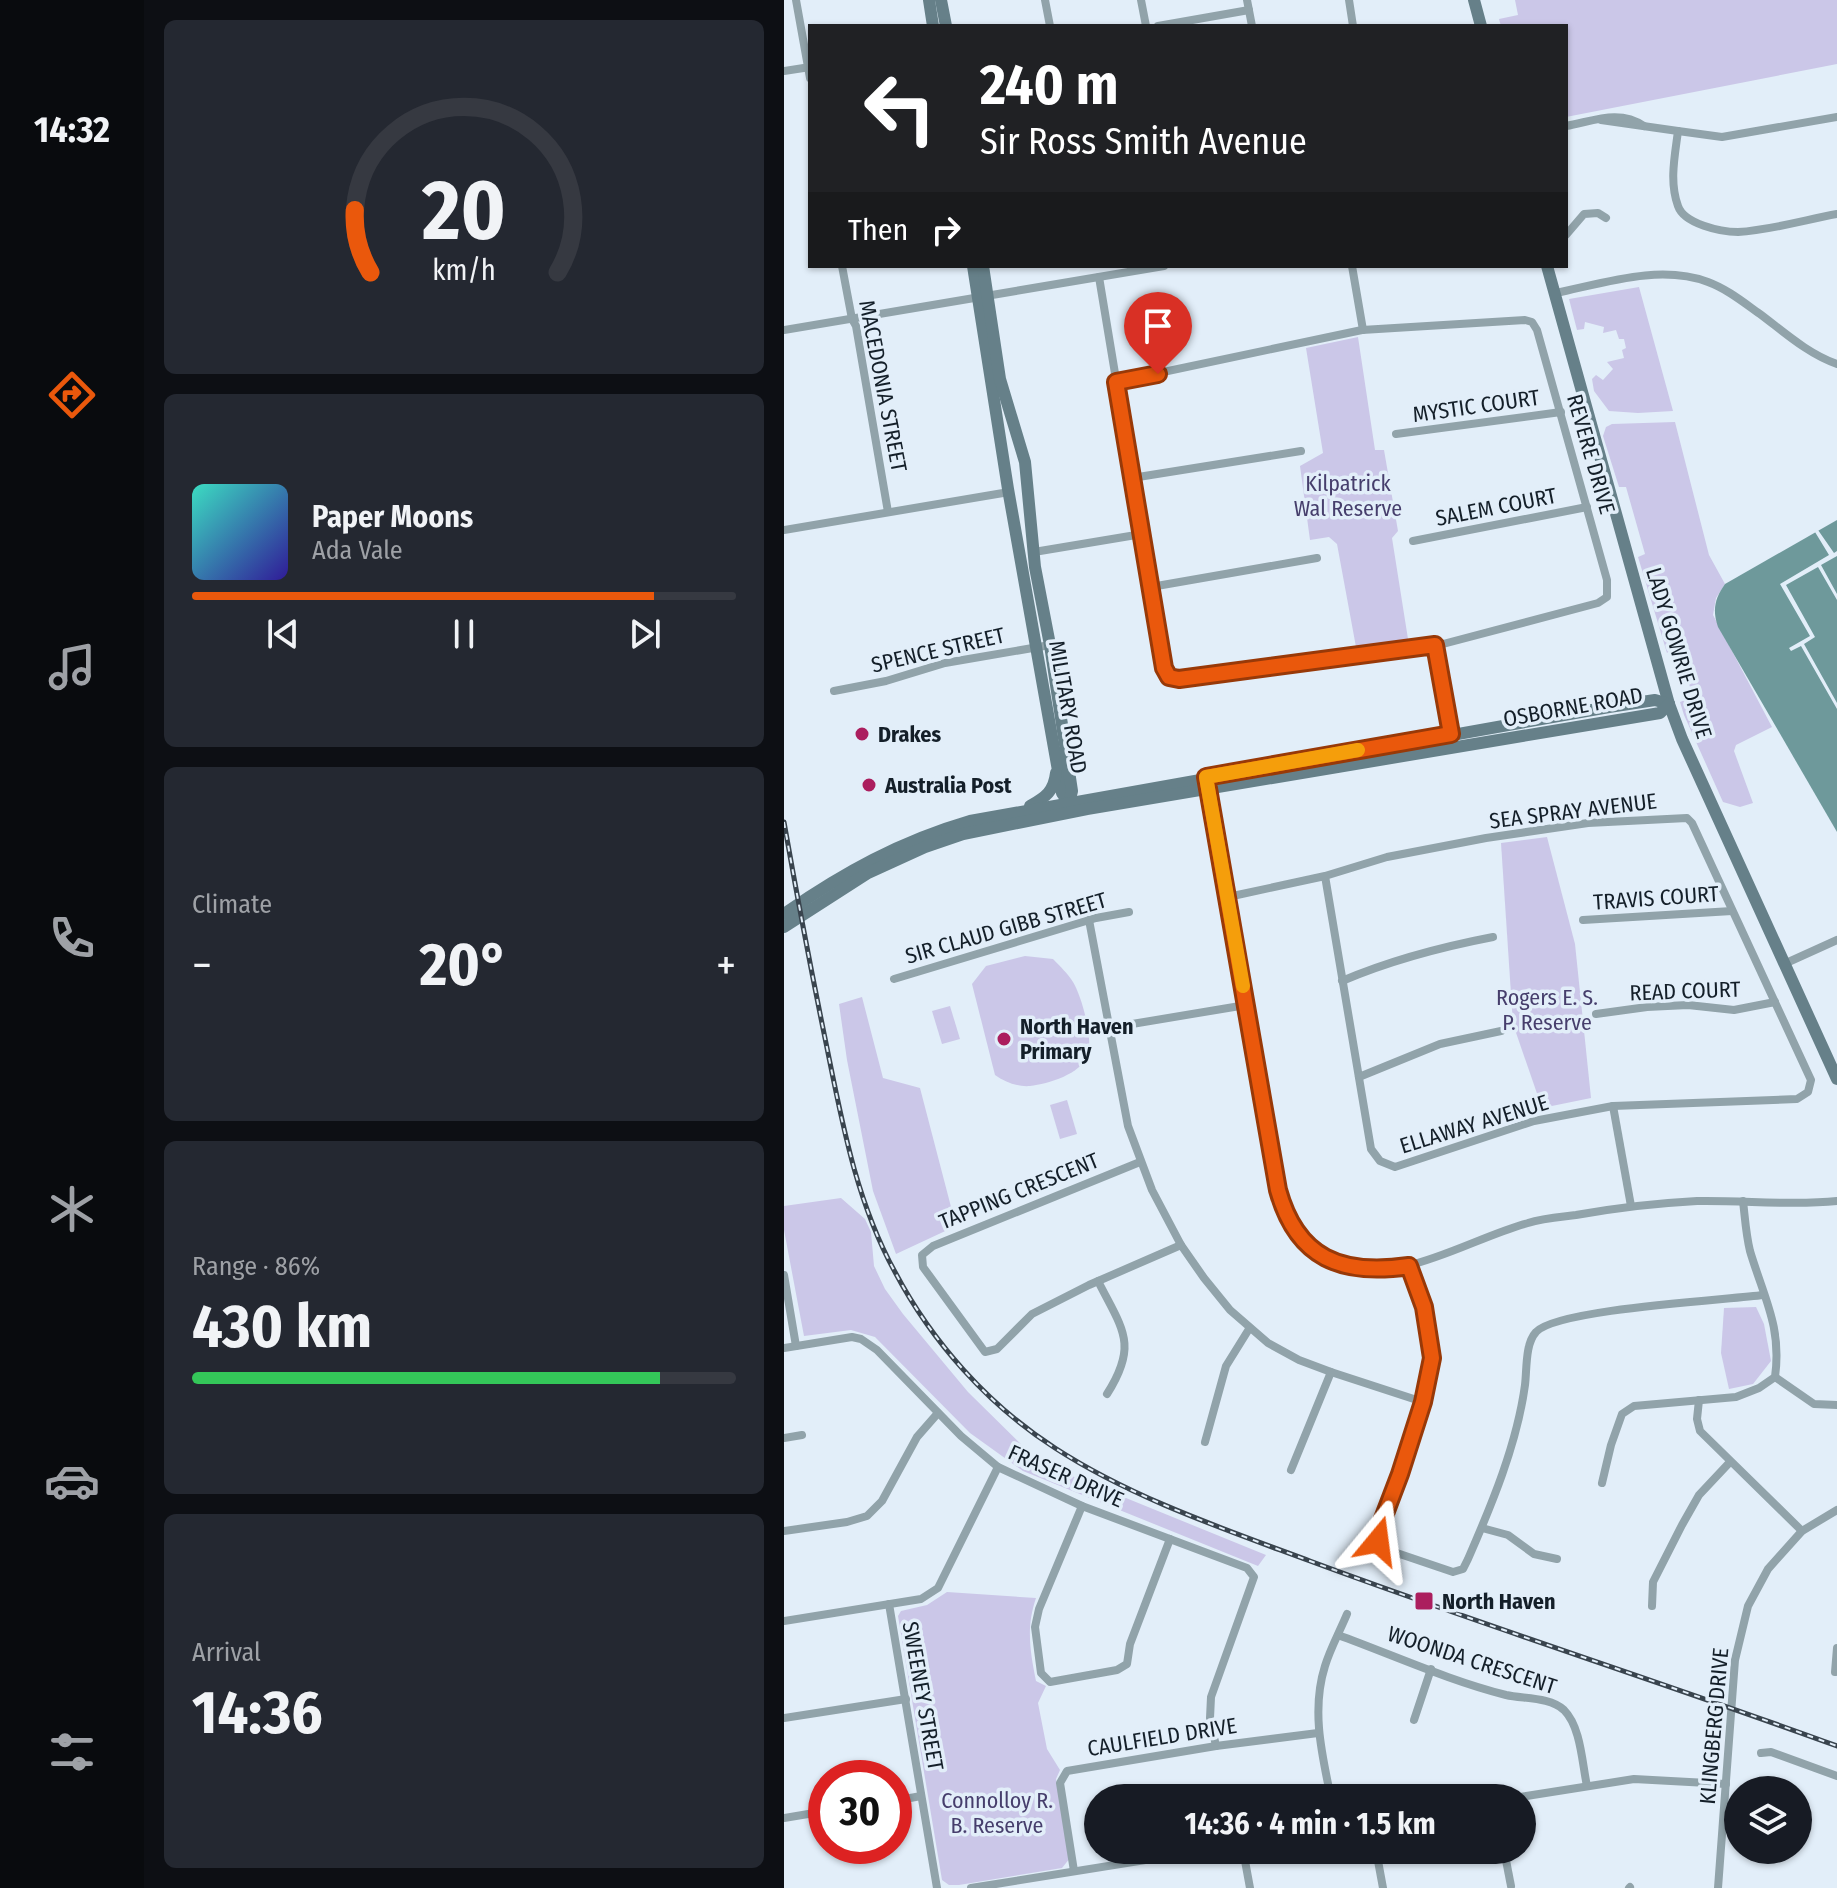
<!DOCTYPE html>
<html lang="en">
<head>
<meta charset="utf-8">
<style>
  body { margin:0; font-family:"Fira Sans Condensed",sans-serif; background:#242831; color:#f1f3f6; height:100vh; display:flex; flex-direction:column; font-size:30px; white-space:nowrap }
  * { box-sizing:border-box; margin:0 }
  p { font-size:26px; color:#9ea1a6 }
  .icon { flex:none; width:44px; height:44px; fill:none; stroke:currentColor; stroke-width:2; stroke-linecap:round; stroke-linejoin:round }
  .map { position:relative; flex:1; overflow:hidden }
  .side { display:flex; flex-direction:column; gap:20px; padding:20px; background:#0d0f14; width:640px }
  .side>* { flex:none }
  .top-card { position:absolute; left:24px; top:24px; width:760px; height:244px; border-radius:0px; box-shadow:0 2px 6px #0004; background:#202124; color:#fff; overflow:hidden }
  .controls { position:absolute; left:940px; top:1776px; display:grid; gap:16px }
  .controls a { display:grid; place-items:center; width:88px; height:88px; border-radius:50%; background:#171b24; box-shadow:0 2px 6px #0004; font-size:40px }
  .speed { position:absolute; left:24px; top:1760px; display:flex; gap:16px; font-size:40px; font-weight:700; text-align:center }
  .speed>* { display:grid; place-content:center; width:104px; height:104px; border-radius:50%; background:#171b24; box-shadow:0 2px 6px #0004; line-height:1 }
  .speed .limit { border:12px solid #d22; background:#fff; color:#111 }
  .pin { position:absolute; display:grid; place-items:center; width:68px; height:68px; color:#fff; margin:-82px -34px; border-radius:50% 50% 50% 0; rotate:-45deg; box-shadow:0 0 8px #0007 }
  .pin .icon { rotate:45deg }
  .me { position:absolute; width:88px; margin:-44px; rotate:16deg; stroke-linejoin:round; filter:drop-shadow(0 0 6px #0008) }
  .turn { display:flex; align-items:center; gap:28px; height:168px; padding:0 40px; font-size:36px }
  .turn .icon { width:104px; height:104px; stroke-width:2.5 }
  .turn b { display:block; font-size:56px; line-height:68px }
  .then { display:flex; align-items:center; height:76px; padding:0 40px; background:#0003; gap:16px; font-size:30px }
  .big { font-size:60px; font-weight:700; line-height:1.1 }
  .side .card { flex:1; display:flex; flex-direction:column; justify-content:center; gap:12px; min-width:0; padding:0 28px; border-radius:12px; background:#242831 }
  .side .dial { align-items:center; gap:0 }
  .dial svg { height:208px; overflow:visible; fill:none; stroke:#363941; stroke-width:7; stroke-linecap:round; text-anchor:middle }
  .dial text { fill:#f1f3f6; stroke:none }
  .song { display:flex; align-items:center; gap:24px }
  .cover { width:96px; height:96px; border-radius:12px; background:linear-gradient(135deg,hsl(170 70% 55%),hsl(250 70% 35%)) }
  .played { height:8px; border-radius:4px; background:linear-gradient(90deg,#ea580c 85%,#363941 85%) }
  .keys { display:flex; justify-content:space-around; direction:ltr }
  .heat { display:flex; justify-content:space-between; align-items:center; font-size:44px; direction:ltr }
  .charge { height:12px; border-radius:6px; background:linear-gradient(90deg,#34c759 86%,#363941 0) }
  .trip { position:absolute; left:300px; top:1784px; width:452px; height:80px; border-radius:40px; background:#171b24; box-shadow:0 2px 6px #0004; font-weight:700; line-height:80px; text-align:center }
  main { display:flex; flex:1; min-height:0 }
  .tab-bar { display:flex; flex-direction:column; width:144px; justify-content:space-around; align-items:center; background:#090b0e; color:#9ea1a6 }
  .tab-bar .icon { width:56px; height:56px }
  .tab-bar .on { color:#ea580c }
  .tab-bar b { font-size:36px; color:#f1f3f6 }
  .map>svg:first-child { display:block }
  .green { fill:#cbc7e8 }
  .water { fill:#6e999b }
  .pier { fill:#e2eef9 }
  .lines { fill:none; stroke-linecap:round; stroke-linejoin:round }
  .street { stroke:#91a3aa; stroke-width:8 }
  .secondary { stroke:#668089; stroke-width:12 }
  .rail-casing { stroke:#39444e; stroke-width:5 }
  .rail { stroke:#e2eef9; stroke-width:2; stroke-dasharray:6; stroke-linecap:butt }
  .route-casing { stroke:#983908; stroke-width:20 }
  .route { stroke:#ea580c; stroke-width:14 }
  .slow { stroke:#f59e0b; stroke-width:14 }
  .poi-dot { fill:#ab1e5e; stroke:#e2eef9; stroke-width:3 }
  .labels { text-anchor:middle; dominant-baseline:central; stroke-width:7; stroke-linejoin:round; paint-order:stroke }
  .street-label { font-size:22px; fill:#141f29; stroke:#e2eef9 }
  .park-label { font-size:22px; fill:#463e6c; stroke:#e2eef9 }
  .poi-label { font-size:22px; font-weight:bold; fill:#141f29; stroke:#e2eef9; text-anchor:start }
</style>
</head>
<body>
<main>
<nav class="tab-bar">
<b>14:32</b>
<svg class="icon on" aria-label="directions" viewBox="0 0 24 24"><path d="M12 3l9 9-9 9-9-9zM9 14v-3h6M13 9l2 2-2 2"/></svg>
<svg class="icon" aria-label="music" viewBox="0 0 24 24"><path d="M9 18V5l10-2v13"/><circle cx="6" cy="18" r="3"/><circle cx="16" cy="16" r="3"/></svg>
<svg class="icon" aria-label="phone" viewBox="0 0 24 24"><path d="M5 4h4l2 5-3 2q2 4 5 5l2-3 5 2v4C11 20 4 13 5 4z"/></svg>
<svg class="icon" aria-label="climate" viewBox="0 0 24 24"><path d="M12 3v18M4 7l16 10M4 17L20 7"/></svg>
<svg class="icon" aria-label="car" viewBox="0 0 24 24"><path d="M5 17H2v-5l4-1 3-4h7l3 4 3 1v5h-3M9 17h6M6 11h13"/><circle cx="7" cy="17" r="2"/><circle cx="17" cy="17" r="2"/></svg>
<svg class="icon" aria-label="filters" viewBox="0 0 24 24"><path d="M4 7h16M4 17h16"/><circle cx="9" cy="7" r="2"/><circle cx="15" cy="17" r="2"/></svg>
</nav>
<section class="side">
<div class="card dial"><svg viewBox="0 0 100 80">
<path d="M14 69A42 42 0 1 1 86 69"/>
<path d="M14 69A42 42 0 0 1 8 45" stroke="#ea580c"/>
<text x="50" y="56" font-size="32" font-weight="700">20</text>
<text x="50" y="72" font-size="11">km/h</text>
</svg></div>
<div class="card">
<div class="song"><i class="cover"></i><div><b>Paper Moons</b><p>Ada Vale</p></div></div>
<div class="played"></div>
<div class="keys"><svg class="icon" aria-label="previous" viewBox="0 0 24 24"><path d="M18 5L8 12l10 7zM5 5v14"/></svg><svg class="icon" aria-label="pause" viewBox="0 0 24 24"><path d="M8 5v14M16 5v14"/></svg><svg class="icon" aria-label="next" viewBox="0 0 24 24"><path d="M6 5l10 7-10 7zM19 5v14"/></svg></div>
</div>
<div class="card"><p>Climate</p>
<div class="heat"><a>−</a><b class="big">20°</b><a>+</a></div>
</div>
<div class="card"><p>Range · 86%</p><b class="big">430 km</b><div class="charge"></div></div>
<div class="card"><p>Arrival</p><b class="big">14:36</b></div>
</section>
<div class="map">
<svg width="1053" height="1888" viewBox="0 0 1053 1888">
  <rect width="100%" height="100%" fill="#e2eef9"/>
  <!-- green -->
  <g class="green">
    <path d="M 731,0 L 1053,0 L 1053,64 L 782,117 L 782,26 L 717,26 L 715,19 L 734,15 Z"/>
    <path d="M 855,287 L 889,411 L 854,413 L 825,411 L 810,391 L 808,379 L 812,375 L 819,380 L 829,369 L 823,362 L 840,358 L 838,350 L 842,348 L 840,339 L 835,339 L 832,330 L 819,333 L 820,327 L 801,322 L 800,329 L 793,330 L 785,299 Z"/>
    <path d="M 574,337 L 591,450 L 600,450 L 614,531 L 608,538 L 624,639 L 572,647 L 553,544 L 545,537 L 526,540 L 516,466 L 539,453 L 522,348 Z"/>
    <path d="M 891,422 L 925,555 L 941,584 L 932,598 L 929,615 L 988,727 L 952,745 L 950,751 L 969,803 L 956,807 L 939,802 L 900,715 L 896,702 L 909,697 L 895,651 L 883,653 L 854,557 L 861,554 L 842,487 L 835,487 L 819,436 L 822,427 L 828,424 Z"/>
    <path d="M 763,837 L 791,944 L 807,1098 L 758,1108 L 729,1024 L 717,843 Z"/>
    <path d="M 241,956 L 269,959 C 276,966 284,974 289,982 C 298,997 309,1038 304,1055 C 297,1074 264,1084 246,1086 C 233,1087 221,1082 211,1075 L 188,984 L 202,966 Z"/>
    <path d="M 78,997 L 99,1078 L 136,1088 L 172,1226 L 112,1254 L 89,1191 L 63,1060 L 55,1004 Z"/>
    <path d="M 166,1006 L 176,1039 L 158,1044 L 148,1011 Z"/>
    <path d="M 283,1100 L 293,1134 L 276,1139 L 266,1105 Z"/>
    <path d="M 57,1198 L 81,1219 L 87,1232 L 90,1266 L 101,1289 L 119,1314 L 184,1392 L 256,1463 L 482,1555 L 474,1566 L 239,1471 L 186,1433 L 91,1337 L 67,1330 L 20,1336 L 0,1230 L 0,1206 Z"/>
    <path d="M 972,1307 L 980,1324 L 987,1361 L 969,1384 L 945,1389 L 937,1353 L 940,1308 Z"/>
    <path d="M 163,1592 L 252,1598 C 242,1627 246,1651 252,1681 L 262,1686 L 254,1703 L 263,1749 L 276,1770 L 272,1779 L 286,1858 L 278,1868 L 175,1885 L 165,1885 L 158,1880 L 114,1616 L 117,1611 L 143,1605 Z"/>
  </g>
  <!-- water -->
  <path class="water" d="M 1053,520 L 1053,832 L 934,627 C 928,610 931,598 941,584 Z"/>
  <!-- pier -->
  <path class="pier" d="M 1034,530 L 1050,553 L 1053,551 L 1053,556 L 1037,565 L 1053,594 L 1053,600 L 1034,567 L 1002,585 L 1031,637 L 1020,644 L 1053,703 L 1053,709 L 1017,646 L 1007,651 L 1005,648 L 1026,636 L 996,584 L 1045,555 L 1031,532 Z"/>
  <g class="lines">
    <!-- street -->
    <g class="street">
      <path d="M 12,0 L 26,78"/>
      <path d="M 261,0 L 266,26"/>
      <path d="M 357,0 L 362,26"/>
      <path d="M 463,0 L 468,26"/>
      <path d="M 565,0 L 569,26"/>
      <path d="M 374,26 L 465,10"/>
      <path d="M 0,71 L 26,67"/>
      <path d="M 817,120 L 894,131 C 891,155 885,182 894,206 C 900,224 937,232 954,232 C 987,230 1021,220 1053,214"/>
      <path d="M 782,126 C 810,121 835,109 860,126"/>
      <path d="M 894,131 L 938,137 L 1053,117"/>
      <path d="M 782,235 L 800,214 L 814,213 L 822,218"/>
      <path d="M 58,266 L 68,319 L 72,326 L 104,512"/>
      <path d="M 568,266 L 579,330"/>
      <path d="M 315,277 C 328,359 342,441 356,524 C 364,572 374,620 380,668 L 385,677 L 395,679 L 659,644 L 814,603 L 823,597 L 823,580 L 753,330 L 748,322 L 741,320 L 578,330 L 332,382"/>
      <path d="M 772,293 C 820,283 876,264 924,282 C 943,289 959,302 976,314 C 1000,332 1024,354 1053,364"/>
      <path d="M 0,330 L 380,266"/>
      <path d="M 612,434 L 777,412"/>
      <path d="M 348,478 L 517,451"/>
      <path d="M 0,530 L 225,492"/>
      <path d="M 629,541 L 803,507"/>
      <path d="M 250,552 L 358,534"/>
      <path d="M 367,587 L 533,558"/>
      <path d="M 651,645 L 667,738"/>
      <path d="M 50,691 L 102,681 L 161,663 L 266,645"/>
      <path d="M 424,787 L 494,1190 C 503,1224 523,1255 557,1266 C 617,1285 687,1238 744,1223 C 759,1218 776,1217 792,1215 C 832,1208 872,1203 913,1201 C 960,1200 1007,1206 1053,1201"/>
      <path d="M 444,897 L 541,876 L 603,857 L 702,838 L 804,823 L 903,818 L 908,823 L 1027,1080 L 1024,1092 L 1013,1099 L 829,1106 L 750,1121 L 611,1167 L 596,1161 L 587,1149 L 541,876"/>
      <path d="M 305,920 L 344,1126 L 368,1190 L 397,1245 L 420,1278 L 446,1310 L 484,1343 L 515,1360 L 547,1372 L 639,1402"/>
      <path d="M 799,920 L 948,911"/>
      <path d="M 1000,964 L 1053,940"/>
      <path d="M 110,979 L 312,918 L 345,912"/>
      <path d="M 558,981 C 607,960 657,947 709,937"/>
      <path d="M 812,1014 L 863,1007 L 904,1005 L 950,1010 L 991,1002"/>
      <path d="M 324,1028 L 462,1005"/>
      <path d="M 575,1077 L 656,1044 L 717,1031"/>
      <path d="M 829,1106 L 847,1206"/>
      <path d="M 356,1162 L 149,1246 L 138,1255 L 139,1267 L 201,1352 L 213,1349 L 248,1314 L 305,1285 L 397,1245"/>
      <path d="M 625,1266 L 640,1307 L 648,1358 L 639,1402 L 593,1538 L 596,1545 L 601,1549 L 669,1572 L 679,1569 L 684,1559 C 708,1504 733,1444 741,1385 C 743,1369 741,1344 752,1332 C 772,1309 941,1300 979,1295"/>
      <path d="M 0,1275 L 12,1346"/>
      <path d="M 314,1281 C 338,1329 355,1344 323,1394"/>
      <path d="M 0,1348 L 68,1337 L 77,1339 L 93,1350 L 177,1436 L 214,1467 L 298,1506 L 463,1568 L 470,1577 L 427,1697 L 426,1718 L 432,1746"/>
      <path d="M 991,1377 L 1030,1404 L 1053,1405"/>
      <path d="M 915,1400 L 913,1419 L 916,1431 L 1018,1531"/>
      <path d="M 0,1438 L 18,1435"/>
      <path d="M 421,1442 L 442,1366 L 465,1329"/>
      <path d="M 507,1470 L 547,1372"/>
      <path d="M 818,1483 L 827,1445 L 838,1414 L 850,1406 L 952,1397 L 975,1388 L 991,1377 C 998,1327 980,1298 966,1251 C 962,1235 961,1218 959,1201"/>
      <path d="M 298,1506 L 255,1609 L 251,1627 L 257,1673 L 266,1682 L 333,1670 L 343,1664 L 346,1644 L 386,1539"/>
      <path d="M 698,1528 L 724,1535 L 750,1554 L 773,1559"/>
      <path d="M 0,1531 L 63,1522 L 83,1516 L 98,1501 L 133,1437 L 154,1413"/>
      <path d="M 105,1604 L 153,1888"/>
      <path d="M 868,1606 L 869,1582 L 898,1525 L 915,1495 L 946,1462"/>
      <path d="M 0,1621 L 137,1599 L 154,1588 L 214,1467"/>
      <path d="M 554,1635 C 609,1655 666,1681 722,1695 C 740,1699 766,1697 780,1710 C 797,1727 798,1763 803,1786"/>
      <path d="M 1051,1672 L 1053,1648"/>
      <path d="M 0,1718 L 122,1699"/>
      <path d="M 630,1720 L 647,1669"/>
      <path d="M 977,1753 L 987,1752 L 1053,1776"/>
      <path d="M 547,1798 C 538,1755 527,1710 541,1666 C 546,1649 556,1631 563,1614"/>
      <path d="M 730,1798 L 850,1779 L 942,1784"/>
      <path d="M 110,1801 L 137,1796"/>
      <path d="M 0,1818 L 42,1811"/>
      <path d="M 459,1850 L 466,1888"/>
      <path d="M 592,1850 L 599,1888"/>
      <path d="M 720,1850 L 727,1886"/>
      <path d="M 290,1871 L 276,1783 L 283,1771 L 432,1746 L 534,1733"/>
      <path d="M 187,1888 L 424,1850"/>
      <path d="M 845,1888 L 846,1887"/>
      <path d="M 934,1888 L 951,1660 L 964,1606 L 984,1569 L 1018,1531 L 1053,1510"/>
    </g>
    <!-- secondary -->
    <g class="secondary">
      <path d="M 145,0 L 149,26"/>
      <path d="M 157,0 L 162,26"/>
      <path d="M 690,0 L 697,26"/>
      <path d="M 189,266 L 224,489 L 278,793 L 285,803"/>
      <path d="M 199,266 L 216,379 L 241,462 L 251,567 L 266,645 L 288,791 L 285,803"/>
      <path d="M 763,266 L 885,704 L 898,739 L 1053,1079"/>
      <path d="M 246,806 C 262,797 270,791 272,773"/>
      <path d="M 0,914 C 59,873 117,841 186,821 L 825,707 L 871,700 L 885,704"/>
      <path d="M 0,927 L 84,873 L 141,847 L 179,834 L 303,809 L 876,713 L 885,704"/>
    </g>
    <!-- rail casing -->
    <g class="rail-casing">
      <path id="rail" d="M 0,822 C 13,896 27,970 42,1043 C 58,1122 72,1201 111,1272 C 148,1342 204,1405 271,1448 C 348,1498 440,1529 526,1561 C 701,1626 878,1682 1053,1746"/>
    </g>
    <!-- rail -->
    <use href="#rail" class="rail"/>
  </g>
  <g class="lines">
    <!-- route casing -->
    <g class="route-casing">
      <path id="route" d="M 374,374 L 332,382 L 380,668 L 385,677 L 395,679 L 651,645 L 667,734 L 422,777 L 494,1190 C 513,1259 558,1276 625,1266 L 640,1307 L 648,1358 L 639,1402 L 616,1474 L 594,1532 L 594,1541"/>
    </g>
    <!-- route -->
    <use href="#route" class="route"/>
    <!-- slow -->
    <path class="slow" d="M 459,986 L 422,777 L 574,750"/>
  </g>
  <!-- markers -->
  <g class="poi-dot">
    <circle cx="78" cy="734" r="8"/>
    <circle cx="85" cy="785" r="8"/>
    <circle cx="220" cy="1039" r="8"/>
    <rect x="630" y="1591" width="20" height="20" rx="4"/>
  </g>
  <g class="labels">
    <!-- street labels -->
    <g class="street-label">
      <text transform="translate(99 386) rotate(79)">MACEDONIA STREET</text>
      <text transform="translate(692 406) rotate(-8)">MYSTIC COURT</text>
      <text transform="translate(807 454) rotate(74)">REVERE DRIVE</text>
      <text transform="translate(712 507) rotate(-11)">SALEM COURT</text>
      <text transform="translate(154 650) rotate(-13)">SPENCE STREET</text>
      <text transform="translate(895 653) rotate(73)">LADY GOWRIE DRIVE</text>
      <text transform="translate(284 707) rotate(80)">MILITARY ROAD</text>
      <text transform="translate(789 707) rotate(-10)">OSBORNE ROAD</text>
      <text transform="translate(789 811) rotate(-7)">SEA SPRAY AVENUE</text>
      <text transform="translate(872 898) rotate(-4)">TRAVIS COURT</text>
      <text transform="translate(222 928) rotate(-16)">SIR CLAUD GIBB STREET</text>
      <text transform="translate(901 991) rotate(-2)">READ COURT</text>
      <text transform="translate(690 1124) rotate(-17)">ELLAWAY AVENUE</text>
      <text transform="translate(235 1191) rotate(-22)">TAPPING CRESCENT</text>
      <text transform="translate(282 1476) rotate(24)">FRASER DRIVE</text>
      <text transform="translate(688 1660) rotate(18)">WOONDA CRESCENT</text>
      <text transform="translate(139 1696) rotate(80)">SWEENEY STREET</text>
      <text transform="translate(930 1726) rotate(-85)">KLINGBERG DRIVE</text>
      <text transform="translate(378 1737) rotate(-9)">CAULFIELD DRIVE</text>
    </g>
    <!-- park labels -->
    <g class="park-label">
      <text x="564" y="483">Kilpatrick<tspan x="564" dy="25">Wal Reserve</tspan></text>
      <text x="763" y="997">Rogers E. S.<tspan x="763" dy="25">P. Reserve</tspan></text>
      <text x="213" y="1800">Connolloy R.<tspan x="213" dy="25">B. Reserve</tspan></text>
    </g>
    <!-- poi labels -->
    <g class="poi-label">
      <text x="94" y="734">Drakes</text>
      <text x="101" y="785">Australia Post</text>
      <text x="236" y="1026">North Haven<tspan x="236" dy="25">Primary</tspan></text>
      <text x="658" y="1601">North Haven</text>
    </g>
  </g>
</svg>
<div class="controls">
<a><svg class="icon" aria-label="layers" viewBox="0 0 24 24"><path d="M12 4l9 5-9 5-9-5zM3 14l9 5 9-5"/></svg></a>
</div>
<div class="speed"><div class="limit">30</div></div>
<div class="pin" style="left:374px;top:374px;background:#d93025"><svg class="icon" aria-label="arrive" viewBox="0 0 24 24"><path d="M6 21V4h12l-3 4 3 4H6"/></svg></div>
<svg class="me" style="left:594px;top:1541px" viewBox="-20 -20 40 40"><path d="M0-17L14 15 0 8-14 15z" fill="#ea580c" stroke="#fff" stroke-width="4"/></svg>
<div class="trip">14:36 · 4 min · 1.5 km</div>
<div class="top-card">
<div class="turn"><svg class="icon" aria-label="left" viewBox="0 0 24 24"><path d="M17 20v-9H6M10 6l-5 5 5 5"/></svg><div><b>240 m</b>Sir Ross Smith Avenue</div></div>
<div class="then">Then<svg class="icon" aria-label="right" viewBox="0 0 24 24"><path d="M7 20v-9h11M14 6l5 5-5 5"/></svg></div>
</div>
</div>
</main>
</body>
</html>
